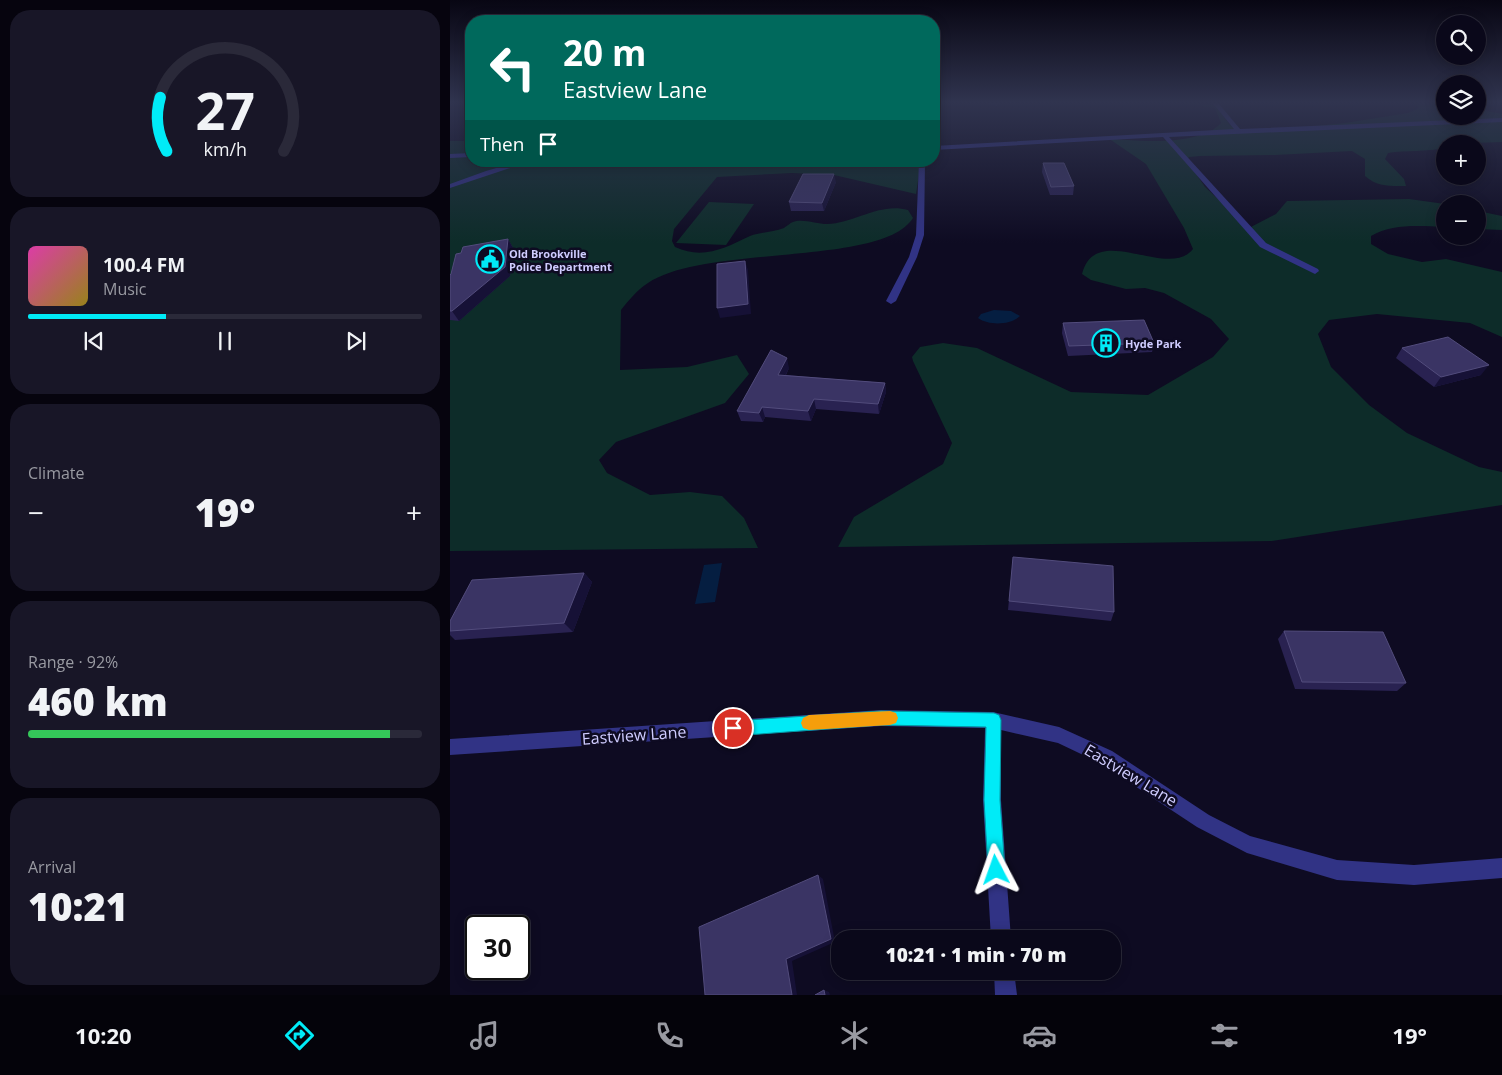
<!DOCTYPE html>
<html lang="en">
<head>
<meta charset="utf-8">
<style>
  body { margin:0; font-family:"Open Sans",sans-serif; background:#181627; color:#f1f3f6; height:100vh; display:flex; flex-direction:column; font-size:19px; white-space:nowrap }
  * { box-sizing:border-box; margin:0 }
  p { font-size:16px; color:#999aa2 }
  .icon { flex:none; width:28px; height:28px; fill:none; stroke:currentColor; stroke-width:2; stroke-linecap:round; stroke-linejoin:round }
  .map { position:relative; flex:1; overflow:hidden }
  .sheet { display:flex; flex-direction:column; gap:10px; padding:10px; background:#06040e; width:450px }
  .sheet>* { flex:none }
  .hud { position:absolute; left:15px; top:15px; width:475px; height:152px; border-radius:20px; box-shadow:0 2px 12px #0003,0 0 0 1px #2a2939; background:#00695c; color:#fff; overflow:hidden }
  .controls { position:absolute; left:986px; top:15px; display:grid; gap:10px }
  .controls a { display:grid; place-items:center; width:50px; height:50px; border-radius:50%; background:#0a081a; box-shadow:0 2px 12px #0003,0 0 0 1px #2a2939; font-size:25px }
  .speed { position:absolute; left:15px; top:915px; display:flex; gap:10px; font-size:25px; font-weight:700; text-align:center }
  .speed>* { display:grid; place-content:center; width:65px; height:65px; border-radius:50%; background:#0a081a; box-shadow:0 2px 12px #0003,0 0 0 1px #2a2939; line-height:1 }
  .speed .limit { border:2px solid #111; border-radius:8px; background:#fff; color:#111 }
  .pin { position:absolute; display:grid; place-items:center; width:42px; height:42px; color:#fff; margin:-21px; border:2px solid #fff; border-radius:50%; box-shadow:0 1px 5px #0007 }
  .me { position:absolute; width:55px; margin:-28px; rotate:356deg; stroke-linejoin:round; filter:drop-shadow(0 0 4px #0008) }
  .turn { display:flex; align-items:center; gap:18px; height:105px; padding:0 15px; font-size:22px }
  .turn .icon { width:65px; height:65px; stroke-width:2.5 }
  .turn b { display:block; font-size:35px; line-height:42px }
  .then { display:flex; align-items:center; height:48px; padding:0 15px; background:#0003; gap:10px; font-size:19px }
  .big { font-size:38px; font-weight:800; line-height:1.1 }
  .sheet .tile { flex:1; display:flex; flex-direction:column; justify-content:center; gap:8px; min-width:0; padding:0 18px; border-radius:20px; background:#181627 }
  .sheet .dial { align-items:center; gap:0 }
  .dial svg { height:130px; overflow:visible; fill:none; stroke:#2a2939; stroke-width:7; stroke-linecap:round; text-anchor:middle }
  .dial text { fill:#f1f3f6; stroke:none }
  .song { display:flex; align-items:center; gap:15px }
  .cover { width:60px; height:60px; border-radius:8px; background:linear-gradient(135deg,hsl(320 70% 55%),hsl(50 70% 35%)) }
  .played { height:5px; border-radius:2px; background:linear-gradient(90deg,#00ebf7 35%,#2a2939 35%) }
  .keys { display:flex; justify-content:space-around; direction:ltr }
  .heat { display:flex; justify-content:space-between; align-items:center; font-size:28px; direction:ltr }
  .charge { height:8px; border-radius:4px; background:linear-gradient(90deg,#34c759 92%,#2a2939 0) }
  .trip { position:absolute; left:381px; top:930px; width:290px; height:50px; border-radius:20px; background:#0a081a; box-shadow:0 2px 12px #0003,0 0 0 1px #2a2939; font-weight:800; line-height:50px; text-align:center }
  .menu { display:flex; height:80px; justify-content:space-around; align-items:center; background:#04030a; color:#999aa2 }
  .menu .icon { width:35px; height:35px }
  .menu .on { color:#00ebf7 }
  .menu b { font-size:22px; color:#f1f3f6 }
  main { display:flex; flex:1; min-height:0 }
  .map>svg:first-child { display:block }
  .green { fill:#0d2c29 }
  .water { fill:#051e41 }
  .lines { fill:none; stroke-linecap:round; stroke-linejoin:round }
  .minor { fill:#313385; fill-rule:evenodd }
  .wall { fill:#292251 }
  .shaded-wall { fill:#161136 }
  .building { fill:#3a3464; stroke:#524c7c }
  .route { fill:#00ebf7; stroke:#0099a1 }
  .slow { fill:#f59e0b }
  .labels { text-anchor:middle; dominant-baseline:central; stroke-width:5; stroke-linejoin:round; paint-order:stroke }
  .far-poi-label { font-size:11px; font-weight:bold; fill:#cfccff; stroke:#0e0b22; text-anchor:start }
  .near-street-label { font-size:16px; fill:#cfccff; stroke:#0e0b22 }
</style>
</head>
<body>
<main>
<section class="sheet">
<div class="tile dial"><svg viewBox="0 0 100 80">
<path d="M14 69A42 42 0 1 1 86 69"/>
<path d="M14 69A42 42 0 0 1 10 36" stroke="#00ebf7"/>
<text x="50" y="56" font-size="32" font-weight="700">27</text>
<text x="50" y="72" font-size="11">km/h</text>
</svg></div>
<div class="tile">
<div class="song"><i class="cover"></i><div><b>100.4 FM</b><p>Music</p></div></div>
<div class="played"></div>
<div class="keys"><svg class="icon" aria-label="previous" viewBox="0 0 24 24"><path d="M18 5L8 12l10 7zM5 5v14"/></svg><svg class="icon" aria-label="pause" viewBox="0 0 24 24"><path d="M8 5v14M16 5v14"/></svg><svg class="icon" aria-label="next" viewBox="0 0 24 24"><path d="M6 5l10 7-10 7zM19 5v14"/></svg></div>
</div>
<div class="tile"><p>Climate</p>
<div class="heat"><a>−</a><b class="big">19°</b><a>+</a></div>
</div>
<div class="tile"><p>Range · 92%</p><b class="big">460 km</b><div class="charge"></div></div>
<div class="tile"><p>Arrival</p><b class="big">10:21</b></div>
</section>
<div class="map">
<svg width="1052" height="995" viewBox="0 0 1052 995">
  <rect width="100%" height="100%" fill="#0e0b22"/>
  <!-- green -->
  <g class="green">
    <path d="M 735,103 L 765,105 L 779,124 L 788,131 L 836,129 L 895,123 L 958,113 L 969,108 L 965,103 L 995,103 L 995,116 L 1028,116 L 1028,109 L 1052,114 L 1052,142 L 995,144 L 995,148 C 976,152 957,150 938,153 L 935,159 L 954,179 L 956,186 C 940,186 927,187 915,176 L 915,159 L 902,151 L 825,155 L 750,156 L 739,157 L 737,161 L 755,187 L 799,228 L 826,214 L 837,201 L 959,199 L 995,204 L 995,227 C 970,226 943,223 921,236 L 921,244 L 938,254 L 972,262 L 996,259 L 1052,272 L 1052,337 L 1020,323 L 927,314 L 879,320 L 868,334 L 881,367 L 919,405 L 957,433 L 1029,467 L 1052,472 L 1052,505 L 822,541 L 388,547 L 404,517 L 493,464 L 502,443 L 463,361 L 462,357 L 470,347 L 493,343 L 527,348 L 621,392 L 698,395 L 763,357 L 779,339 L 761,319 L 714,293 L 695,288 L 676,289 L 641,280 L 632,274 C 646,220 718,281 743,249 L 734,228 L 696,164 L 658,138 C 687,142 751,146 771,123 L 765,108 Z"/>
    <path d="M 0,141 L 21,141 L 21,161 L 471,161 L 466,194 L 384,175 L 342,173 L 267,177 L 224,229 L 222,241 L 225,247 C 253,260 275,248 300,236 C 311,232 323,232 334,228 C 337,226 340,223 343,222 C 352,218 367,224 377,224 C 405,223 430,202 458,210 L 463,218 C 432,267 255,244 198,283 C 187,290 179,300 171,310 L 170,370 L 237,367 L 287,355 L 299,374 L 275,403 L 166,442 L 149,460 L 157,473 L 200,495 L 240,492 L 272,496 L 294,518 L 308,548 L 0,551 Z"/>
    <path d="M 259,202 L 304,204 L 276,245 L 226,243 Z"/>
    <path d="M 1028,211 L 1052,216 L 1052,230 L 1028,229 Z"/>
  </g>
  <!-- water -->
  <g class="water">
    <path d="M 544,310 L 561,311 L 570,316 C 561,325 539,326 528,318 L 531,314 Z"/>
    <path d="M 272,563 L 265,602 L 245,604 L 254,565 Z"/>
  </g>
  <g class="lines">
    <!-- minor -->
    <g class="minor">
      <path d="M 761,103 L 769,104 L 790,129 L 1052,118 L 1052,122 L 719,137 L 816,243 L 868,269 L 869,271 L 865,274 L 810,247 L 713,137 L 484,150 L 484,146 L 784,129 L 765,106 Z"/>
      <path d="M 21,153 L 21,157 L 0,158 L 0,154 Z"/>
      <path d="M 70,161 L 81,161 L 0,188 L 0,184 L 36,171 Z"/>
      <path d="M 469,161 L 475,161 L 474,235 L 467,257 L 446,301 L 441,304 L 436,301 L 459,257 L 466,235 Z"/>
      <path d="M 431,710 L 543,712 L 609,727 L 662,751 L 759,815 L 800,836 L 887,860 L 964,865 L 1052,858 L 1052,878 L 964,885 L 887,880 L 797,853 L 747,827 L 650,763 L 608,743 L 551,730 L 551,800 L 561,939 L 541,939 L 533,800 L 535,728 L 431,726 L 0,755 L 0,739 Z"/>
      <path d="M 544,971 L 564,971 L 567,995 L 545,995 Z"/>
    </g>
  </g>
  <!-- wall -->
  <g class="wall">
    <path d="M 538,103 L 551,103 L 546,106 Z"/>
    <path d="M 593,163 L 624,186 L 623,195 L 600,195 L 592,172 Z"/>
    <path d="M 386,182 L 374,211 L 341,211 L 339,202 Z"/>
    <path d="M 58,239 L 63,248 L 60,276 L 9,321 L 0,320 L 0,275 L 1,274 L 11,253 Z"/>
    <path d="M 613,323 L 704,343 L 702,352 L 618,356 L 612,333 Z"/>
    <path d="M 952,348 L 1031,375 L 984,387 L 946,358 Z"/>
    <path d="M 339,368 L 336,375 L 435,383 L 436,392 L 429,414 L 366,409 L 361,421 L 315,417 L 313,422 L 291,421 L 287,411 Z"/>
    <path d="M 563,557 L 664,612 L 661,621 L 558,610 Z"/>
    <path d="M 134,573 L 142,582 L 123,632 L 5,640 L 0,635 L 0,621 Z"/>
    <path d="M 834,631 L 956,683 L 947,691 L 845,689 L 828,639 Z"/>
  </g>
  <!-- shaded-wall -->
  <g class="shaded-wall">
    <path d="M 384,174 L 386,182 L 374,211 L 372,203 Z"/>
    <path d="M 58,239 L 63,248 L 60,276 L 9,321 L 2,311 Z"/>
    <path d="M 295,261 L 298,270 L 301,314 L 270,318 L 267,308 Z"/>
    <path d="M 337,358 L 339,368 L 331,384 L 328,375 Z"/>
    <path d="M 1039,365 L 1031,375 L 984,387 L 991,377 Z"/>
    <path d="M 435,383 L 436,392 L 429,414 L 428,404 Z"/>
    <path d="M 364,399 L 366,409 L 361,421 L 358,411 Z"/>
    <path d="M 312,407 L 315,417 L 313,422 L 309,413 Z"/>
    <path d="M 134,573 L 142,582 L 123,632 L 114,623 Z"/>
    <path d="M 368,875 L 373,879 L 385,942 L 342,961 L 347,995 L 342,995 L 336,959 Z"/>
    <path d="M 374,990 L 379,992 L 380,995 L 375,995 Z"/>
  </g>
  <!-- building -->
  <g class="building">
    <path d="M 593,163 L 614,163 L 624,186 L 601,187 Z"/>
    <path d="M 353,174 L 384,174 L 372,203 L 339,202 Z"/>
    <path d="M 58,239 L 55,267 L 2,311 L 0,311 L 0,275 L 1,274 L 6,254 L 11,253 L 13,247 Z"/>
    <path d="M 295,261 L 298,304 L 267,308 L 267,264 Z"/>
    <path d="M 694,320 L 704,343 L 619,346 L 613,323 Z"/>
    <path d="M 998,337 L 1039,365 L 991,377 L 952,348 Z"/>
    <path d="M 321,350 L 337,358 L 328,375 L 435,383 L 428,404 L 364,399 L 358,411 L 312,407 L 309,413 L 287,411 Z"/>
    <path d="M 563,557 L 663,566 L 664,612 L 559,601 Z"/>
    <path d="M 134,573 L 114,623 L 0,631 L 0,621 L 22,580 Z"/>
    <path d="M 834,631 L 933,632 L 956,683 L 852,682 Z"/>
    <path d="M 368,875 L 381,939 L 336,959 L 342,995 L 255,995 L 249,927 Z"/>
    <path d="M 374,990 L 375,995 L 365,995 Z"/>
  </g>
  <!-- sky -->
  <linearGradient id="sky" x2="0" y2="1"><stop stop-color="#080613"/><stop offset="0.42" stop-color="#30344f"/><stop offset="1" stop-color="#30344f" stop-opacity="0"/></linearGradient>
  <rect width="1052" height="243" fill="url(#sky)"/>
  <!-- route -->
  <path class="route" d="M 431,711 L 544,713 L 549,715 L 551,720 L 550,800 L 555,870 L 553,876 L 546,878 L 540,876 L 538,870 L 534,800 L 536,727 L 431,725 L 283,736 L 278,733 L 275,728 L 278,723 L 283,721 Z"/>
  <!-- slow -->
  <path class="slow" d="M 440,711 L 446,713 L 448,718 L 446,723 L 440,725 L 359,730 L 353,728 L 351,723 L 353,718 L 359,715 Z"/>
  <!-- icons -->
  <defs>
    <g id="civic-ring" transform="scale(1.4375)"><circle r="9.5" fill="#0e0b22" stroke="#00ebf7" stroke-width="1.5"/><path d="M-.6-6.5H3V-4.5H.6V-3L4-1V1h2V6H-6V1h2V-1L-.6-3ZM-1.2 2.5V6h2.4V2.5Z" fill="#00ebf7"/></g>
    <g id="building-ring" transform="scale(1.4375)"><circle r="9.5" fill="#0e0b22" stroke="#00ebf7" stroke-width="1.5"/><path d="M-4-6H4V6H1V3H-1V6H-4ZM-2.5-4.3h1.7v1.8h-1.7ZM.8-4.3h1.7v1.8H.8ZM-2.5-1h1.7V.8h-1.7ZM.8-1h1.7V.8H.8Z" fill="#00ebf7"/></g>
  </defs>
  <g fill-rule="evenodd">
    <use href="#civic-ring" x="40" y="259"/>
    <use href="#building-ring" x="656" y="343"/>
  </g>
  <g class="labels">
    <!-- far-poi labels -->
    <g class="far-poi-label">
      <text x="59" y="253">Old Brookville<tspan x="59" dy="13">Police Department</tspan></text>
      <text x="675" y="343">Hyde Park</text>
    </g>
    <!-- near-street labels -->
    <g class="near-street-label">
      <text transform="translate(184 735) rotate(-4)">Eastview Lane</text>
      <text transform="translate(681 775) rotate(31)">Eastview Lane</text>
    </g>
  </g>
</svg>
<div class="controls">
<a><svg class="icon" aria-label="search" viewBox="0 0 24 24"><circle cx="10" cy="10" r="6"/><path d="M15 15l6 6"/></svg></a>
<a><svg class="icon" aria-label="layers" viewBox="0 0 24 24"><path d="M12 4l9 5-9 5-9-5zM3 14l9 5 9-5"/></svg></a>
<a>+</a>
<a>−</a>
</div>
<div class="speed"><div class="limit">30</div></div>
<div class="pin" style="left:283px;top:728px;background:#d93025"><svg class="icon" aria-label="arrive" viewBox="0 0 24 24"><path d="M6 21V4h12l-3 4 3 4H6"/></svg></div>
<svg class="me" style="left:546px;top:870px" viewBox="-20 -20 40 40"><path d="M0-17L14 15 0 8-14 15z" fill="#00ebf7" stroke="#fff" stroke-width="4"/></svg>
<div class="trip">10:21 · 1 min · 70 m</div>
<div class="hud">
<div class="turn"><svg class="icon" aria-label="left" viewBox="0 0 24 24"><path d="M17 20v-9H6M10 6l-5 5 5 5"/></svg><div><b>20 m</b>Eastview Lane</div></div>
<div class="then">Then<svg class="icon" aria-label="arrive" viewBox="0 0 24 24"><path d="M6 21V4h12l-3 4 3 4H6"/></svg></div>
</div>
</div>
</main>
<nav class="menu">
<b>10:20</b>
<svg class="icon on" aria-label="directions" viewBox="0 0 24 24"><path d="M12 3l9 9-9 9-9-9zM9 14v-3h6M13 9l2 2-2 2"/></svg>
<svg class="icon" aria-label="music" viewBox="0 0 24 24"><path d="M9 18V5l10-2v13"/><circle cx="6" cy="18" r="3"/><circle cx="16" cy="16" r="3"/></svg>
<svg class="icon" aria-label="phone" viewBox="0 0 24 24"><path d="M5 4h4l2 5-3 2q2 4 5 5l2-3 5 2v4C11 20 4 13 5 4z"/></svg>
<svg class="icon" aria-label="climate" viewBox="0 0 24 24"><path d="M12 3v18M4 7l16 10M4 17L20 7"/></svg>
<svg class="icon" aria-label="car" viewBox="0 0 24 24"><path d="M5 17H2v-5l4-1 3-4h7l3 4 3 1v5h-3M9 17h6M6 11h13"/><circle cx="7" cy="17" r="2"/><circle cx="17" cy="17" r="2"/></svg>
<svg class="icon" aria-label="filters" viewBox="0 0 24 24"><path d="M4 7h16M4 17h16"/><circle cx="9" cy="7" r="2"/><circle cx="15" cy="17" r="2"/></svg>
<b>19°</b>
</nav>
</body>
</html>
